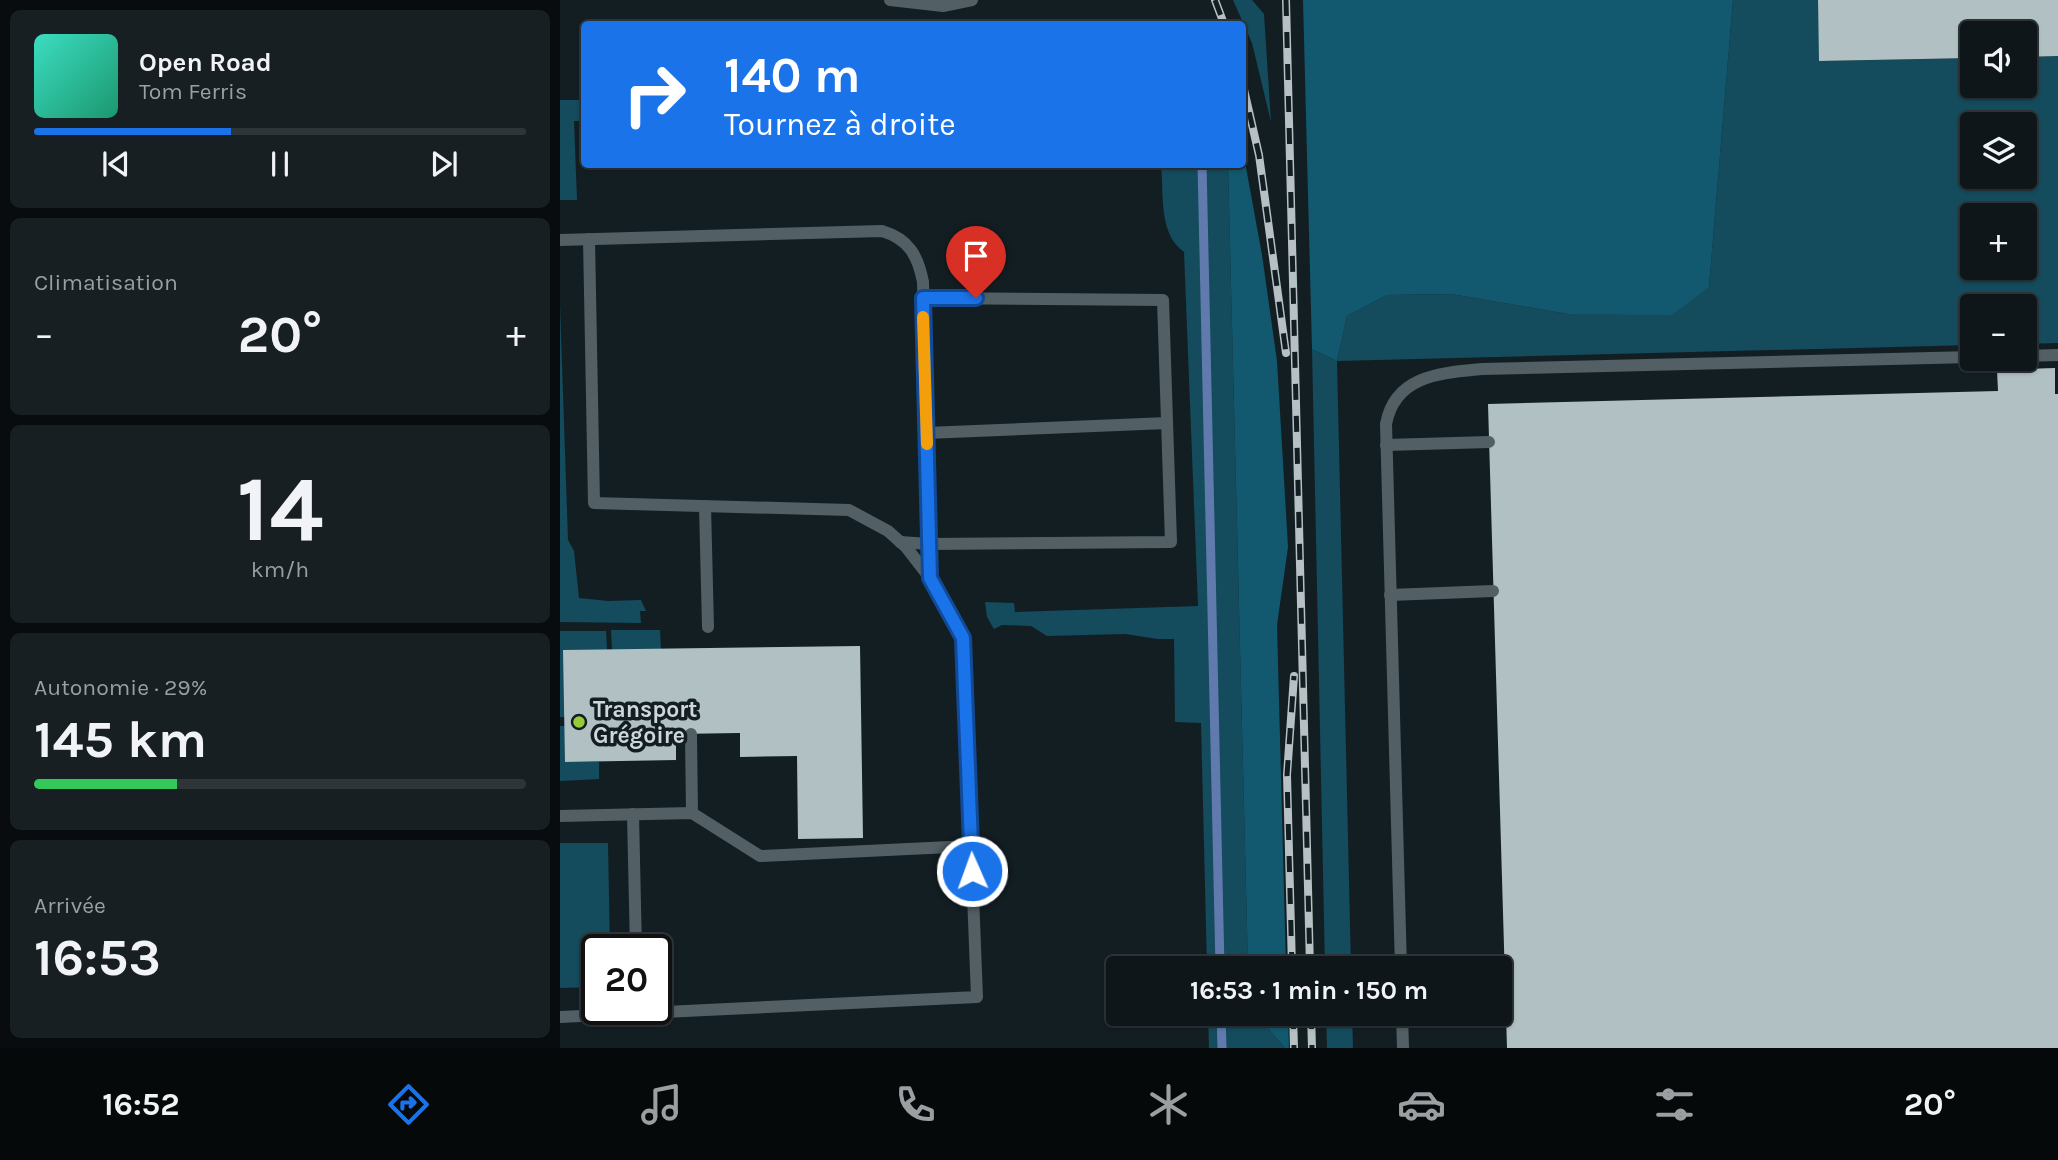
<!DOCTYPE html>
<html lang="fr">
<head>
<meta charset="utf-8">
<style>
  body { margin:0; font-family:Karla,sans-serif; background:#171f23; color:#f1f3f6; height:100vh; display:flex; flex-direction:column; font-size:26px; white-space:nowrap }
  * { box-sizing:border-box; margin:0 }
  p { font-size:23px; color:#9b9fa2 }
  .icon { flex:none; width:38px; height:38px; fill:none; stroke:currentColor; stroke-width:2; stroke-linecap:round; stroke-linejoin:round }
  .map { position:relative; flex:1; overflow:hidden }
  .side { display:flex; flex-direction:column; gap:10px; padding:10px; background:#080c0e; width:560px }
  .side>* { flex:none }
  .top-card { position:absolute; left:21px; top:21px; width:665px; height:147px; border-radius:7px; box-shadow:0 2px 5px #0004,0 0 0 2px #2e3539; background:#1a73e8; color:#fff; overflow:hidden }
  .fabs { position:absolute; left:1400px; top:21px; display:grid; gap:14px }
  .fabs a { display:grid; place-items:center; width:77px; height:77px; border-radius:7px; background:#0e161a; box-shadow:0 2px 5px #0004,0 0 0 2px #2e3539; font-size:35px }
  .speed { position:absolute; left:21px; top:934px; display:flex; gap:14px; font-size:35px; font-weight:700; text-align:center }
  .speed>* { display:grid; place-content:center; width:91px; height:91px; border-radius:50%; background:#0e161a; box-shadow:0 2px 5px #0004,0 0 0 2px #2e3539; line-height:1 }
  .speed .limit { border:4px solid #111; border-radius:10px; background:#fff; color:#111 }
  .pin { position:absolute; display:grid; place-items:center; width:60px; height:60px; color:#fff; margin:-72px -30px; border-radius:50% 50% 50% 0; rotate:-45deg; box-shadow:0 0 7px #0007 }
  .pin .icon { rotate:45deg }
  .me { position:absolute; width:77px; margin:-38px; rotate:358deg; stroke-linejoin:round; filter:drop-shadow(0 0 5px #0008) }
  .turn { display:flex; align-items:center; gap:24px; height:147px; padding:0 28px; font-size:32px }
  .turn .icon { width:91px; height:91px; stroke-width:2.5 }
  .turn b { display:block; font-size:49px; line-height:60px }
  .big { font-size:52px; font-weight:700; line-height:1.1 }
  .side .tile { flex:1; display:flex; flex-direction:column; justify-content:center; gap:10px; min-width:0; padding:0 24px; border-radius:10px; background:#171f23 }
  .side .dial { align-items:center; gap:0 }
  .dial b { font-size:91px; line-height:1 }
  .song { display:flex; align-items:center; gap:21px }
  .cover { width:84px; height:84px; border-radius:10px; background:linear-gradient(135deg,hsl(170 70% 55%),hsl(160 70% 35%)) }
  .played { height:7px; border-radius:4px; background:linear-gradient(90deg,#1a73e8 40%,#2e3539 40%) }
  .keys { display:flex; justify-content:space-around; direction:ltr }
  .heat { display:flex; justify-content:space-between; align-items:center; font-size:38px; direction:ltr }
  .charge { height:10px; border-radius:5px; background:linear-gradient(90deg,#34c759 29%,#2e3539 0) }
  .trip { position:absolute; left:546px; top:956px; width:406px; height:70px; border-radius:7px; background:#0e161a; box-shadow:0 2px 5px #0004,0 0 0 2px #2e3539; font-weight:700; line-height:70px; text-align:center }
  .menu { display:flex; height:112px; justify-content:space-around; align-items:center; background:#06090a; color:#9b9fa2 }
  .menu .icon { width:49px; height:49px }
  .menu .active { color:#1a73e8 }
  .menu b { font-size:32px; color:#f1f3f6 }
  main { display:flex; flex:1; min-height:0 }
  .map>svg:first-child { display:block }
  .green { fill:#144b5d; fill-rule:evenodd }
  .forest { fill:#12596f }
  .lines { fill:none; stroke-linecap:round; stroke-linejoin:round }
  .stream { stroke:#607aae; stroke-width:9 }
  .building { fill:#b1c1c3 }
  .service { stroke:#525f64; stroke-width:12 }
  .rail-casing { stroke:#b7c0c3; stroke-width:8 }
  .rail { stroke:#131e23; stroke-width:5; stroke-dasharray:16; stroke-linecap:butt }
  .route-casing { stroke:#114b97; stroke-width:18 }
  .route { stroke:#1a73e8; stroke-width:12 }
  .slow { stroke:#f59e0b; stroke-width:12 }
  .poi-dot { fill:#96cc39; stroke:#131e23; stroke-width:2.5 }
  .labels { text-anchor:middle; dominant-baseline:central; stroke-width:7; stroke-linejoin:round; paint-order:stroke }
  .poi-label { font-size:23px; font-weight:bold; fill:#cfd7da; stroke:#131e23; text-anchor:start }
</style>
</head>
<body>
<main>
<section class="side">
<div class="tile">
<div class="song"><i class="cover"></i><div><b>Open Road</b><p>Tom Ferris</p></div></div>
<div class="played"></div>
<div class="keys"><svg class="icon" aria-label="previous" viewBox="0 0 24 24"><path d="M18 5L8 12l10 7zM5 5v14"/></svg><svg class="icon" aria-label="pause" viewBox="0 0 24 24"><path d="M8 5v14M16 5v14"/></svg><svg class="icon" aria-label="next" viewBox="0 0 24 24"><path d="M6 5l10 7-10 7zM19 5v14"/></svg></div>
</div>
<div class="tile"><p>Climatisation</p>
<div class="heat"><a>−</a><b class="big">20°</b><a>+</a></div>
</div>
<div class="tile dial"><b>14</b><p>km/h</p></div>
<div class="tile"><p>Autonomie · 29%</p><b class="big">145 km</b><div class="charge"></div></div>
<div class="tile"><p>Arrivée</p><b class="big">16:53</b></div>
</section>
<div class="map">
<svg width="1498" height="1048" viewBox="0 0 1498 1048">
  <rect width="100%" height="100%" fill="#131e23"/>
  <!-- green -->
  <g class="green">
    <path d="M 673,0 L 692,0 L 704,14 L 711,122 L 692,43 Z"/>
    <path d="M 1173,0 L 1258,0 L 1260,61 L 1412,58 L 1412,86 L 1465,86 L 1465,57 L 1498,56 L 1498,343 L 1465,344 L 1465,306 L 1412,306 L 1412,345 L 777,361 L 791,968 L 765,968 L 752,349 L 777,361 L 787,316 L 827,295 L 891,294 L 1008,314 L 1149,287 ZM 1412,124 L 1465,124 L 1465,177 L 1412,177 ZM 1412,215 L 1465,215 L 1465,268 L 1412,268 Z"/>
    <path d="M 0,100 L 24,100 L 24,121 L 14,121 L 17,200 L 0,200 Z"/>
    <path d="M 601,165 L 668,165 L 688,968 L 647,968 L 641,723 L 615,722 L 614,639 L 598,639 L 565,634 L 487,636 L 471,626 L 442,625 L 434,629 L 427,617 L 425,602 L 454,603 L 455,612 L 638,606 L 624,252 C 598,234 604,193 601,165 Z"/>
    <path d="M 0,305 L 8,540 L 14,551 L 19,598 L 48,601 L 81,600 L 86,611 L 80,611 L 81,623 L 0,622 Z"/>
    <path d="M 51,630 L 100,630 L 101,649 L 52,650 Z"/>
    <path d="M 0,631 L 46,631 L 47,649 L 5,717 L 0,717 Z"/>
    <path d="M 0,726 L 5,726 L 5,762 L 39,762 L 39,779 L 0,781 Z"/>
    <path d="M 0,843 L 48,843 L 50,950 L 37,950 L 37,987 L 0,988 Z"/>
    <path d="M 648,1013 L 695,1013 L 725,1048 L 649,1048 Z"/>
    <path d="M 766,1013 L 792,1013 L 793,1048 L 767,1048 Z"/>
  </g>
  <!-- forest -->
  <g class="forest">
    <path d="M 743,0 L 1173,0 L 1149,287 L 1112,315 L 1008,314 L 891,294 L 827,295 L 787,316 L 777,361 L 752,349 Z"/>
    <path d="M 683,151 L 702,255 L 717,361 L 728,547 L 717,625 L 726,968 L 688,968 L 668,165 L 682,164 Z"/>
    <path d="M 695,1013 L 728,1013 L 729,1048 L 725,1048 Z"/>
  </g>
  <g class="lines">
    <!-- stream -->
    <g class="stream">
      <path d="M 642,164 L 660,968"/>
      <path d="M 661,1013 L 662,1048"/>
    </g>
  </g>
  <!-- building -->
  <g class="building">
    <path d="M 1258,0 L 1498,0 L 1498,56 L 1465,57 L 1465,33 L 1412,33 L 1412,58 L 1259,61 Z"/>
    <path d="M 1495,368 L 1495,394 L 1498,394 L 1498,1048 L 947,1048 L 928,404 L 1438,391 L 1437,370 Z"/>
    <path d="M 300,646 L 303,838 L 238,839 L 237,756 L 180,757 L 180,733 L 116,734 L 116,760 L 5,762 L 3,650 Z"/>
  </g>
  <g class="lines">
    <!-- service -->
    <g class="service">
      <path d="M 330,0 L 383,6 L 412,0"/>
      <path d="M 29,239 L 34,503 L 289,510 L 328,531 L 346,547 L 370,578"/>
      <path d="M 0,240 L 322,231 C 349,239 358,256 363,282 L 370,578 L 403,638 L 417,997 L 0,1017"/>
      <path d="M 1465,356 L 1498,355"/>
      <path d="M 366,433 L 607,423"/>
      <path d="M 826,445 L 929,442"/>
      <path d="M 145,506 L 148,627"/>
      <path d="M 340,542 L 369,544 L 611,542 L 603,300 L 363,298"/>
      <path d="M 830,595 L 933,591"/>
      <path d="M 131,734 L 132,813"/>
      <path d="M 73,814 L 76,950"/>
      <path d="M 0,816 L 132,813 L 200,856 L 411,846"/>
      <path d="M 841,968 L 826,424 C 835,375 881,373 922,369 L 1412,357"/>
      <path d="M 842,1013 L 843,1048"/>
    </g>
    <!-- rail casing -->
    <g class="rail-casing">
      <g id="rail">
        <path d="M 655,0 L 664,24"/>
        <path d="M 726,0 L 750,968"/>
        <path d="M 682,81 L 699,155 L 726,353"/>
        <path d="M 732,968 L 727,775 L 734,676"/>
        <path d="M 733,1013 L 734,1048"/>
        <path d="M 751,1013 L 752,1048"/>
      </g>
    </g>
    <!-- rail -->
    <use href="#rail" class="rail"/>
  </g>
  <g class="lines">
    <!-- route casing -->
    <g class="route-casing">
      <path id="route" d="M 412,871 L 403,638 L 370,578 L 363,298 L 416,298"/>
    </g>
    <!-- route -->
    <use href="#route" class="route"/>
    <!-- slow -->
    <path class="slow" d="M 363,317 L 367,444"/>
  </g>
  <!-- markers -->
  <circle class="poi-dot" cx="19" cy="722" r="7"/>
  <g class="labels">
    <!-- poi labels -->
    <g class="poi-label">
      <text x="33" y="709">Transport<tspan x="33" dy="26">Grégoire</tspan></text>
    </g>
  </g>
</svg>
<div class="fabs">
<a><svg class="icon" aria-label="sound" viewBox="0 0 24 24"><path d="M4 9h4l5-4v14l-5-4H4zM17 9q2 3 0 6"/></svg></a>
<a><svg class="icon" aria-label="layers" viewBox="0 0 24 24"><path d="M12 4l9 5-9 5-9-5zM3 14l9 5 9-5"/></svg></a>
<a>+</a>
<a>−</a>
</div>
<div class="speed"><div class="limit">20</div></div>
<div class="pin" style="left:416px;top:298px;background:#d93025"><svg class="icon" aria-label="arrive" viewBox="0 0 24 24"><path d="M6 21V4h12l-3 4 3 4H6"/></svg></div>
<svg class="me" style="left:412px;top:871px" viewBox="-20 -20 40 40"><circle r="17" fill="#1a73e8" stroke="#fff" stroke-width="3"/><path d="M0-11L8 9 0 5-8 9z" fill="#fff"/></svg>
<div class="trip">16:53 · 1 min · 150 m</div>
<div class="top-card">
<div class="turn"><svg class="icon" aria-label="right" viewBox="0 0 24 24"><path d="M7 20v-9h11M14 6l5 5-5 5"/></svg><div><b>140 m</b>Tournez à droite</div></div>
</div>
</div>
</main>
<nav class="menu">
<b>16:52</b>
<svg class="icon active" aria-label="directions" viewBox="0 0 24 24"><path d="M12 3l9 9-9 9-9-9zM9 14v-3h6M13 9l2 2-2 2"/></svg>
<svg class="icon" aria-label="music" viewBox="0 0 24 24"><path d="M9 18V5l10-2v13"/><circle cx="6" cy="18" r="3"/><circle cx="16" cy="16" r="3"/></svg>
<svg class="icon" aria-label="phone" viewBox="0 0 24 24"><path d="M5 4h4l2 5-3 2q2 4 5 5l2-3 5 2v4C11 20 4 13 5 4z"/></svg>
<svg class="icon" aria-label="climate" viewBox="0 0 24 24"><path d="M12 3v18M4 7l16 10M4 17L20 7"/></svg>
<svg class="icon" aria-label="car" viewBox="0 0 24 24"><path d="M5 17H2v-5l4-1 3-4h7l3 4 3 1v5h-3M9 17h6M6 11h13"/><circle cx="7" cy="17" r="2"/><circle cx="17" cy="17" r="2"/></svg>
<svg class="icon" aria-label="filters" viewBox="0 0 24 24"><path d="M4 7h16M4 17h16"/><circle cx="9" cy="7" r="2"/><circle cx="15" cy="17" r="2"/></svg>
<b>20°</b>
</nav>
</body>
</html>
